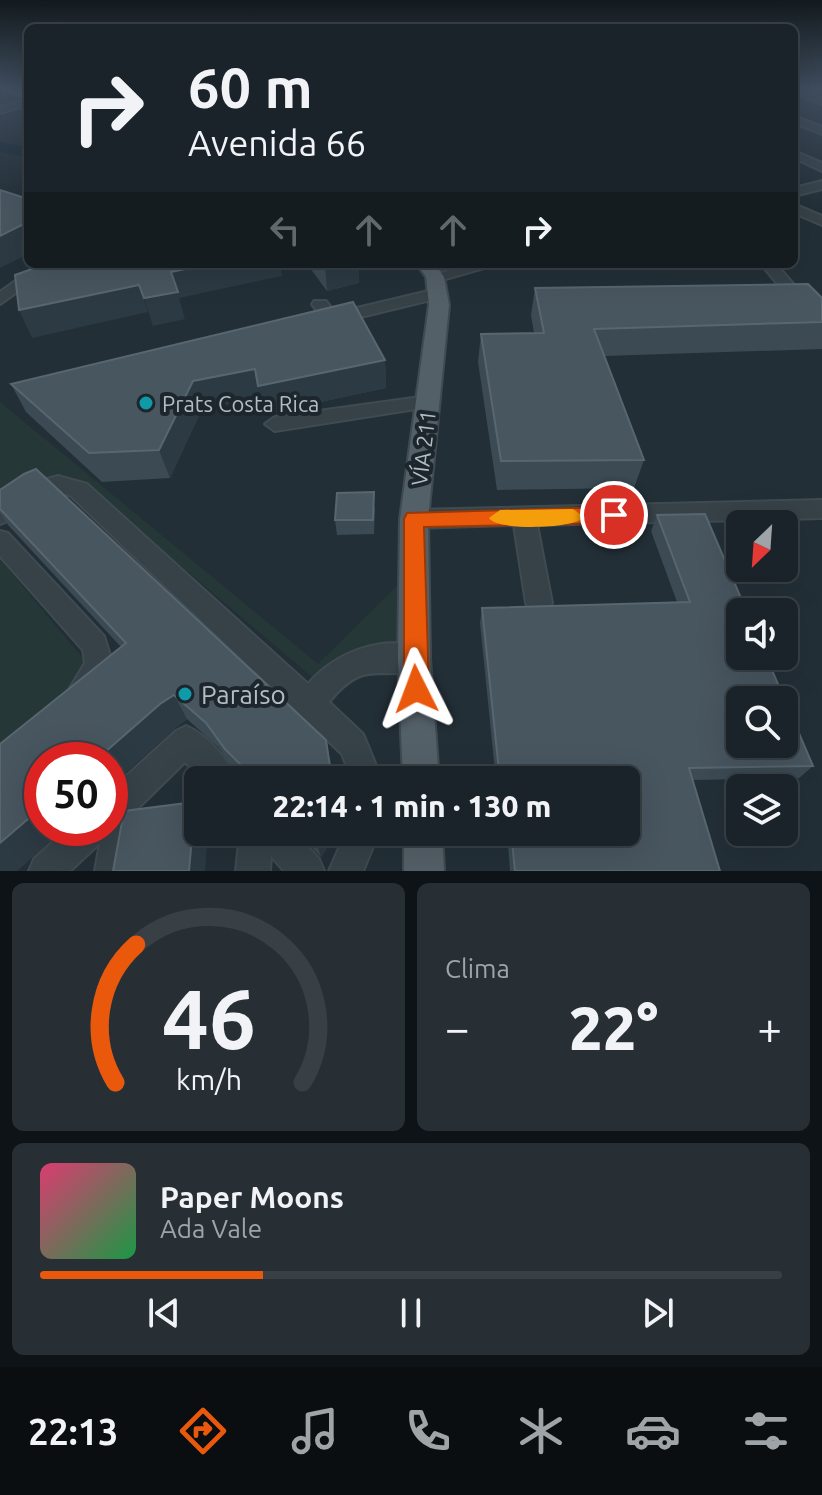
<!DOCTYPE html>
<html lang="es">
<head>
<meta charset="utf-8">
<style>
  body { margin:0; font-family:Ubuntu,sans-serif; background:#272f35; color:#f1f3f6; height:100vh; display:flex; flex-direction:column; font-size:30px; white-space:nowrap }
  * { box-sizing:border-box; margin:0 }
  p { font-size:26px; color:#9fa4a8 }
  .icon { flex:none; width:44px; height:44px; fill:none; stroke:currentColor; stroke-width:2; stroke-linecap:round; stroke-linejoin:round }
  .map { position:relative; height:871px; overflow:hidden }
  .side { display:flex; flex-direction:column; gap:12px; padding:12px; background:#0e1317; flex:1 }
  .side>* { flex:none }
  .banner { position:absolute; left:24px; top:24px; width:774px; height:244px; border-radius:12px; box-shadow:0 8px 32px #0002,0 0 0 2px #384046; background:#1a2329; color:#f1f3f6; overflow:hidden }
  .needle { width:52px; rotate:205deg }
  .buttons { position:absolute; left:726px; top:510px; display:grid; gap:16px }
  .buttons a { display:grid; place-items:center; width:72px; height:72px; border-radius:12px; background:#1a2329; box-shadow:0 8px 32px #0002,0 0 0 2px #384046; font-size:40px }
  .speed { position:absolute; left:24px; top:742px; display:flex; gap:16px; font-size:40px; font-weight:700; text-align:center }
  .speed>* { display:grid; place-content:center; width:104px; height:104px; border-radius:50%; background:#1a2329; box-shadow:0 8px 32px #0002,0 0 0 2px #384046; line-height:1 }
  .speed .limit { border:12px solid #d22; background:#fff; color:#111 }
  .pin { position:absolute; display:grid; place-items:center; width:68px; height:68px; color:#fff; margin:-34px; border:4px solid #fff; border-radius:50%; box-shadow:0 2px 8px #0007 }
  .me { position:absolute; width:88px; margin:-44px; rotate:357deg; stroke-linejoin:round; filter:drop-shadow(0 0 6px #0008) }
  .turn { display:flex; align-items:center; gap:28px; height:168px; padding:0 32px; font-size:36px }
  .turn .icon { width:104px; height:104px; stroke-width:2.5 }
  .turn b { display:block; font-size:56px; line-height:68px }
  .lanes { display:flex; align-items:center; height:76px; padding:0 32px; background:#0003; justify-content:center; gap:40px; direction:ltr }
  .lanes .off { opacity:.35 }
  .big { font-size:60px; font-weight:800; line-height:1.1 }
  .side .card { flex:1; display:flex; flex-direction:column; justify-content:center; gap:12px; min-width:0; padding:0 28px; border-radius:12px; background:#272f35 }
  .side .dial { align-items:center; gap:0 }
  .dial svg { height:208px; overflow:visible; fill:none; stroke:#384046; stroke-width:7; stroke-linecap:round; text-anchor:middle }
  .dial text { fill:#f1f3f6; stroke:none }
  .song { display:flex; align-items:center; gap:24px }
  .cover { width:96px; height:96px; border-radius:12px; background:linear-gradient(135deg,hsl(340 70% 55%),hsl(140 70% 35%)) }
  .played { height:8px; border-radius:4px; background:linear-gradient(90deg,#ea580c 30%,#384046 30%) }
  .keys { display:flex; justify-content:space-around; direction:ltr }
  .heat { display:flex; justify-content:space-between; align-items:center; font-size:44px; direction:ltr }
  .side .tiles { flex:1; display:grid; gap:12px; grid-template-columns:1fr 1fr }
  .card:last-child { grid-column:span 2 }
  .trip { position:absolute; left:184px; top:766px; width:456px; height:80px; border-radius:12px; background:#1a2329; box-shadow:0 8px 32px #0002,0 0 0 2px #384046; font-weight:800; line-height:80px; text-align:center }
  .menu { display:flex; height:128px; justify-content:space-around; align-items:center; background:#0a0e10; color:#9fa4a8 }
  .menu .icon { width:56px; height:56px }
  .menu .on { color:#ea580c }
  .menu b { font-size:36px; color:#f1f3f6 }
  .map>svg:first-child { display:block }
  .green { fill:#253837 }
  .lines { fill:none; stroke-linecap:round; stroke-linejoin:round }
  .river { fill:#172834; fill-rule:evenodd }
  .minor-casing { stroke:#3f4a51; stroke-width:4 }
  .major-casing { stroke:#3f4a51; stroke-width:4 }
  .minor { fill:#364148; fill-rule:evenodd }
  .major { fill:#546068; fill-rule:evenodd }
  .wall { fill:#3b4a53 }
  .shaded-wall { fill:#2c3a43 }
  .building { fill:#485660; stroke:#58666f; stroke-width:2; fill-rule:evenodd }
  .route { fill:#ea580c; stroke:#983908; stroke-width:2 }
  .slow { fill:#f59e0b }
  .culture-dot { fill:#0f9aa8; stroke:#1c262c; stroke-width:3 }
  .labels { text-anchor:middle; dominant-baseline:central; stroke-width:8; stroke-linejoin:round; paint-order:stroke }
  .poi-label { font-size:22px; fill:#b1bcc4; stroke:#1c262c; text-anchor:start }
  .street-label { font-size:22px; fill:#b1bcc4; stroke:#1c262c }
  .near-poi-label { font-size:26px; fill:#b1bcc4; stroke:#1c262c; text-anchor:start }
</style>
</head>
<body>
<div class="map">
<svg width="822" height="871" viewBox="0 0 822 871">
  <rect width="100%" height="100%" fill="#232f37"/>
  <!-- green -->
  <g class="green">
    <path d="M 0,402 L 318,664 L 397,586 L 396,647 C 350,640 350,656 316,678 L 311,676 L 79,480 L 47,479 L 0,504 Z"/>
    <path d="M 0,559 L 85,661 L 74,689 L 0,752 Z"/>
  </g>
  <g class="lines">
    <!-- river -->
    <path class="river" d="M 0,142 L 28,147 L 28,157 L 0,152 Z"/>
    <!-- minor casing -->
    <g class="minor-casing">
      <g id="minor">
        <path d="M 794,88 L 822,98 L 822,104 L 794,93 Z"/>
        <path d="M 28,99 L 28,105 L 0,113 L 0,107 Z"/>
        <path d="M 794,116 L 822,127 L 822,134 L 794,123 Z"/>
        <path d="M 794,151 L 822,163 L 822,171 L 794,158 Z"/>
        <path d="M 822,181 L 822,189 L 794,196 L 794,188 Z"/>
        <path d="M 794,204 L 822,216 L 822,225 L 794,213 Z"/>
        <path d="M 39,264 L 56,264 L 0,304 L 0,292 Z"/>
        <path d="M 472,264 L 498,264 L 435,282 L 427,277 Z"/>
        <path d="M 761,264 L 776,264 L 822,317 L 822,332 L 816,331 Z"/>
        <path d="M 437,289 L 443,291 L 443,297 L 340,322 L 321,317 L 312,304 L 314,301 L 326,301 L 333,310 L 340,312 Z"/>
        <path d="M 428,396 L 437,402 L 435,406 L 275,431 L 265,424 L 275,417 Z"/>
        <path d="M 58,476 L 87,484 L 308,684 C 335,653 383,633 424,649 L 427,658 L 424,667 C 380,684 367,655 329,702 L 363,734 L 382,780 L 352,780 L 342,754 L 71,496 C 42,484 25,516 0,524 L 0,503 L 30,484 Z"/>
        <path d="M 822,500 L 822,518 L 537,525 L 552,603 L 548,611 L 539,614 L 530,611 L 526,603 L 514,525 L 414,528 L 406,525 L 403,519 L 406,513 L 414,510 Z"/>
        <path d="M 0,531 L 8,533 L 104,636 L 113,665 L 94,698 L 84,701 L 74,698 L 70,688 L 85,663 L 83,650 L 0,556 Z"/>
        <path d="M 186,726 C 206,734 229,760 237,780 L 201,780 L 185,762 L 138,808 L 129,871 L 95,871 L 100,843 L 70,871 L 29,871 L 34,859 L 68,828 L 110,828 L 110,791 L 176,731 Z"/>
        <path d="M 240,832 L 293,832 L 319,859 L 324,871 L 284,871 L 271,856 L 270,871 L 236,871 Z"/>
        <path d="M 346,832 L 379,832 L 363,871 L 329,871 Z"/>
      </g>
    </g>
    <!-- major casing -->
    <g class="major-casing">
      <g id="major">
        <path d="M 1,88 L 28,93 L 28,100 L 3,90 Z"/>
        <path d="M 417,264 L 435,264 L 444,277 L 449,305 L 428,519 L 430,658 L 439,780 L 403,780 L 398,658 L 400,519 L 429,305 L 426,277 Z"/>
        <path d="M 404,832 L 442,832 L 444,871 L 404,871 Z"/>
      </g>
    </g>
    <!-- minor -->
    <use href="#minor" class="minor"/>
    <!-- major -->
    <use href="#major" class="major"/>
  </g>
  <!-- wall -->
  <g class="wall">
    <path d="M 307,264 L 358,264 L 359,283 L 327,291 Z"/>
    <path d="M 535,288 L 822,298 L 822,349 L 604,356 L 644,460 L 634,488 L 497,490 L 478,362 L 481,334 L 534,333 L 531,315 Z"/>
    <path d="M 385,360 L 386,388 L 264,414 L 260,397 L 202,409 L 170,478 L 102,482 L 26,412 L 11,384 Z"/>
    <path d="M 0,490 L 326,740 L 334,780 L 245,780 L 236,772 L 218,747 L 187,719 L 174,729 L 110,787 L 110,760 L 42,828 L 64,828 L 17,871 L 121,647 L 8,525 L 0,513 Z"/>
    <path d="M 375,507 L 374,534 L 337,535 L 335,520 Z"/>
    <path d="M 657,515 L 813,766 L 799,778 L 693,780 L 720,871 L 510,871 L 507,832 L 626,832 L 626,780 L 467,780 L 469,772 L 495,771 L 480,623 L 482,608 L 677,602 L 651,531 Z"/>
    <path d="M 296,832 L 338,832 L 321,857 Z"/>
  </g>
  <!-- shaded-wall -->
  <g class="shaded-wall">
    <path d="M 28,222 L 28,254 L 0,268 L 0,236 Z"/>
    <path d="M 209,264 L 280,264 L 282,276 L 179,298 L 185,319 L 153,326 L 144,298 L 171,272 Z"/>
    <path d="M 325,264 L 358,264 L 359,283 L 327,291 Z"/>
    <path d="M 447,264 L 463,264 L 447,268 Z"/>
    <path d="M 139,285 L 148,312 L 32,338 L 19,310 Z"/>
    <path d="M 385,360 L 386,388 L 264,414 L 260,397 L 202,409 L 170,478 L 159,450 L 193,381 L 255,369 Z"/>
    <path d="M 174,695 L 187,719 L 174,729 L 110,787 L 110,760 L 96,760 L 160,704 Z"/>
    <path d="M 326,740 L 331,763 L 334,780 L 332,780 Z"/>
    <path d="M 195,802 L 198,807 L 198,832 L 208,832 L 205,871 L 189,871 Z"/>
    <path d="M 42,807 L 42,828 L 64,828 L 17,871 L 0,871 L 0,843 Z"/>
    <path d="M 319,832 L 338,832 L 321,857 L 315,838 Z"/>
  </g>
  <!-- building -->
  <g class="building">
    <path d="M 0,190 L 28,199 L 28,222 L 0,236 Z"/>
    <path d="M 46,264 L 209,264 L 171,272 L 178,292 L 144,298 L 139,285 L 19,310 L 15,275 Z"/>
    <path d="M 808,284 L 822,298 L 822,322 L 594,329 L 644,460 L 501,461 L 481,334 L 544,333 L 535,288 Z"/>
    <path d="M 353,302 L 385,360 L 258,386 L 255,369 L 193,381 L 159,450 L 89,453 L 11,384 Z"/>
    <path d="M 36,469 L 326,740 L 332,780 L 256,780 L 225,749 L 206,723 L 174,695 L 160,704 L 96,760 L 42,760 L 42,807 L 0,843 L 0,744 L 126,643 L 0,509 L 0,490 L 24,474 Z"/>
    <path d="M 374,492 L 373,520 L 335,520 L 337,493 Z"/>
    <path d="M 705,514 L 747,612 L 740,612 L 740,656 L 766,656 L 813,766 L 689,768 L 720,871 L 515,871 L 511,832 L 626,832 L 626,780 L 470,780 L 469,772 L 499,771 L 482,608 L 690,602 L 657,515 ZM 740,700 L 784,700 L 784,744 L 740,744 Z"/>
    <path d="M 195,802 L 189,871 L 113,871 L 124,811 Z"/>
    <path d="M 309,832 L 319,832 L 315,838 Z"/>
  </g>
  <!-- sky -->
  <linearGradient id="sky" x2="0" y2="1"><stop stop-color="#131a1e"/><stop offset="0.42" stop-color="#3f4d5e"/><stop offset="1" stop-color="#3f4d5e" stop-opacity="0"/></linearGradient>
  <rect width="822" height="210" fill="url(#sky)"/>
  <!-- route -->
  <path class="route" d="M 614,507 L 624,515 L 614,523 L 424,527 L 429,689 L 425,697 L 416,701 L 407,697 L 404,689 L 404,519 L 407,513 Z"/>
  <!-- slow -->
  <path class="slow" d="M 573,509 L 584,517 C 576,529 496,531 489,518 L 500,510 Z"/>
  <!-- markers -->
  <g class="culture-dot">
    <circle cx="146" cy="403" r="8"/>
    <circle cx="185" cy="694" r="8"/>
  </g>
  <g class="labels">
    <!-- poi labels -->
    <g class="poi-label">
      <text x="162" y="403">Prats Costa Rica</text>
    </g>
    <!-- street labels -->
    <g class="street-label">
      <text transform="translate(423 448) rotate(-83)">VÍA 211</text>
    </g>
    <!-- near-poi labels -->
    <g class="near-poi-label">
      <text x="201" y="694">Paraíso</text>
    </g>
  </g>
</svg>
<div class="buttons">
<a><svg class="needle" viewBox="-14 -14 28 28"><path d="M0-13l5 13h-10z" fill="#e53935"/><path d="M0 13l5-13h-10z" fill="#9fa4a8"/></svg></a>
<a><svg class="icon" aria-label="sound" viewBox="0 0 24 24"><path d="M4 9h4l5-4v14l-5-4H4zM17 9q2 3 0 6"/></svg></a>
<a><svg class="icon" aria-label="search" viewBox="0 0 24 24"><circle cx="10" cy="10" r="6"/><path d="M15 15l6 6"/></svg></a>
<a><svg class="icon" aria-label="layers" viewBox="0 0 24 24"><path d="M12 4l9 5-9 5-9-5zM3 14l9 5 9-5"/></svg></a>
</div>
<div class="speed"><div class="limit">50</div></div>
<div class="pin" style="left:614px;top:515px;background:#d93025"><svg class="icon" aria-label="arrive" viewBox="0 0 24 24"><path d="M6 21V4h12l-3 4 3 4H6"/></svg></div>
<svg class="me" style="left:416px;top:689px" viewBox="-20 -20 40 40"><path d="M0-17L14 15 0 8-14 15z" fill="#ea580c" stroke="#fff" stroke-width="4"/></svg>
<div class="trip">22:14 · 1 min · 130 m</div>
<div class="banner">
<div class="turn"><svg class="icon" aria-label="right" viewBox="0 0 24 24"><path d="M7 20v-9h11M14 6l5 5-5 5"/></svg><div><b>60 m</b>Avenida 66</div></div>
<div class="lanes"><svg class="icon off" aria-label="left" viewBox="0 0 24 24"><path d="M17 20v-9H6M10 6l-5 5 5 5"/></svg><svg class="icon off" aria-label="ahead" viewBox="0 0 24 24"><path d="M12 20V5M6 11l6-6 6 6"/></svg><svg class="icon off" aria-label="ahead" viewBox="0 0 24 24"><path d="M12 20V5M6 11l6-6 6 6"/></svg><svg class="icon" aria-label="right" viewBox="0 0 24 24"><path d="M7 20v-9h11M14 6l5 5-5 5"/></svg></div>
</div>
</div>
<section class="side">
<div class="tiles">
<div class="card dial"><svg viewBox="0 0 100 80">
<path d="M14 69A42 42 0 1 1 86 69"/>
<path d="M14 69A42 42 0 0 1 22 16" stroke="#ea580c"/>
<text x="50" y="56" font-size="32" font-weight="700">46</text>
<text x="50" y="72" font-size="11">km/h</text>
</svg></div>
<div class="card"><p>Clima</p>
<div class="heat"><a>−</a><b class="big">22°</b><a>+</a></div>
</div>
<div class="card">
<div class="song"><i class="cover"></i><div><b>Paper Moons</b><p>Ada Vale</p></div></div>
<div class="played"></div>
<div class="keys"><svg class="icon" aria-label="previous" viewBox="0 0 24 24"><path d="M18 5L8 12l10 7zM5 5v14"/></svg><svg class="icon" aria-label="pause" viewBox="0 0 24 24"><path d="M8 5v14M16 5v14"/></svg><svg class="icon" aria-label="next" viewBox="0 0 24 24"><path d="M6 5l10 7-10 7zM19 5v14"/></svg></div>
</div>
</div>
</section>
<nav class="menu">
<b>22:13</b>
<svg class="icon on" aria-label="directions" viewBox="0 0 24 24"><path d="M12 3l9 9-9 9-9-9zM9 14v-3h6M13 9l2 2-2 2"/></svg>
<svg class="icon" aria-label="music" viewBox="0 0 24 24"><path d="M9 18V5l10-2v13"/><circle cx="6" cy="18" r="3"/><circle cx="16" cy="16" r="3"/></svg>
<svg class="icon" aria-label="phone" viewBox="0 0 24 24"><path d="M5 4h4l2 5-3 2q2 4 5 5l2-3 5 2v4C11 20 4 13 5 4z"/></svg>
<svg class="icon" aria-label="climate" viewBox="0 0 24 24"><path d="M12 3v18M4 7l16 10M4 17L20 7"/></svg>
<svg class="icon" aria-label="car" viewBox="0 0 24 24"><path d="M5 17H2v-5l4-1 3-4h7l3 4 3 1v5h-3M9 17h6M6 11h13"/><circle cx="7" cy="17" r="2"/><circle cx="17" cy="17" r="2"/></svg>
<svg class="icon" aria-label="filters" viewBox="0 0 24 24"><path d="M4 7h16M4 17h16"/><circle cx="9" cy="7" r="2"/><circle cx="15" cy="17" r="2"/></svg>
</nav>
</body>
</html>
